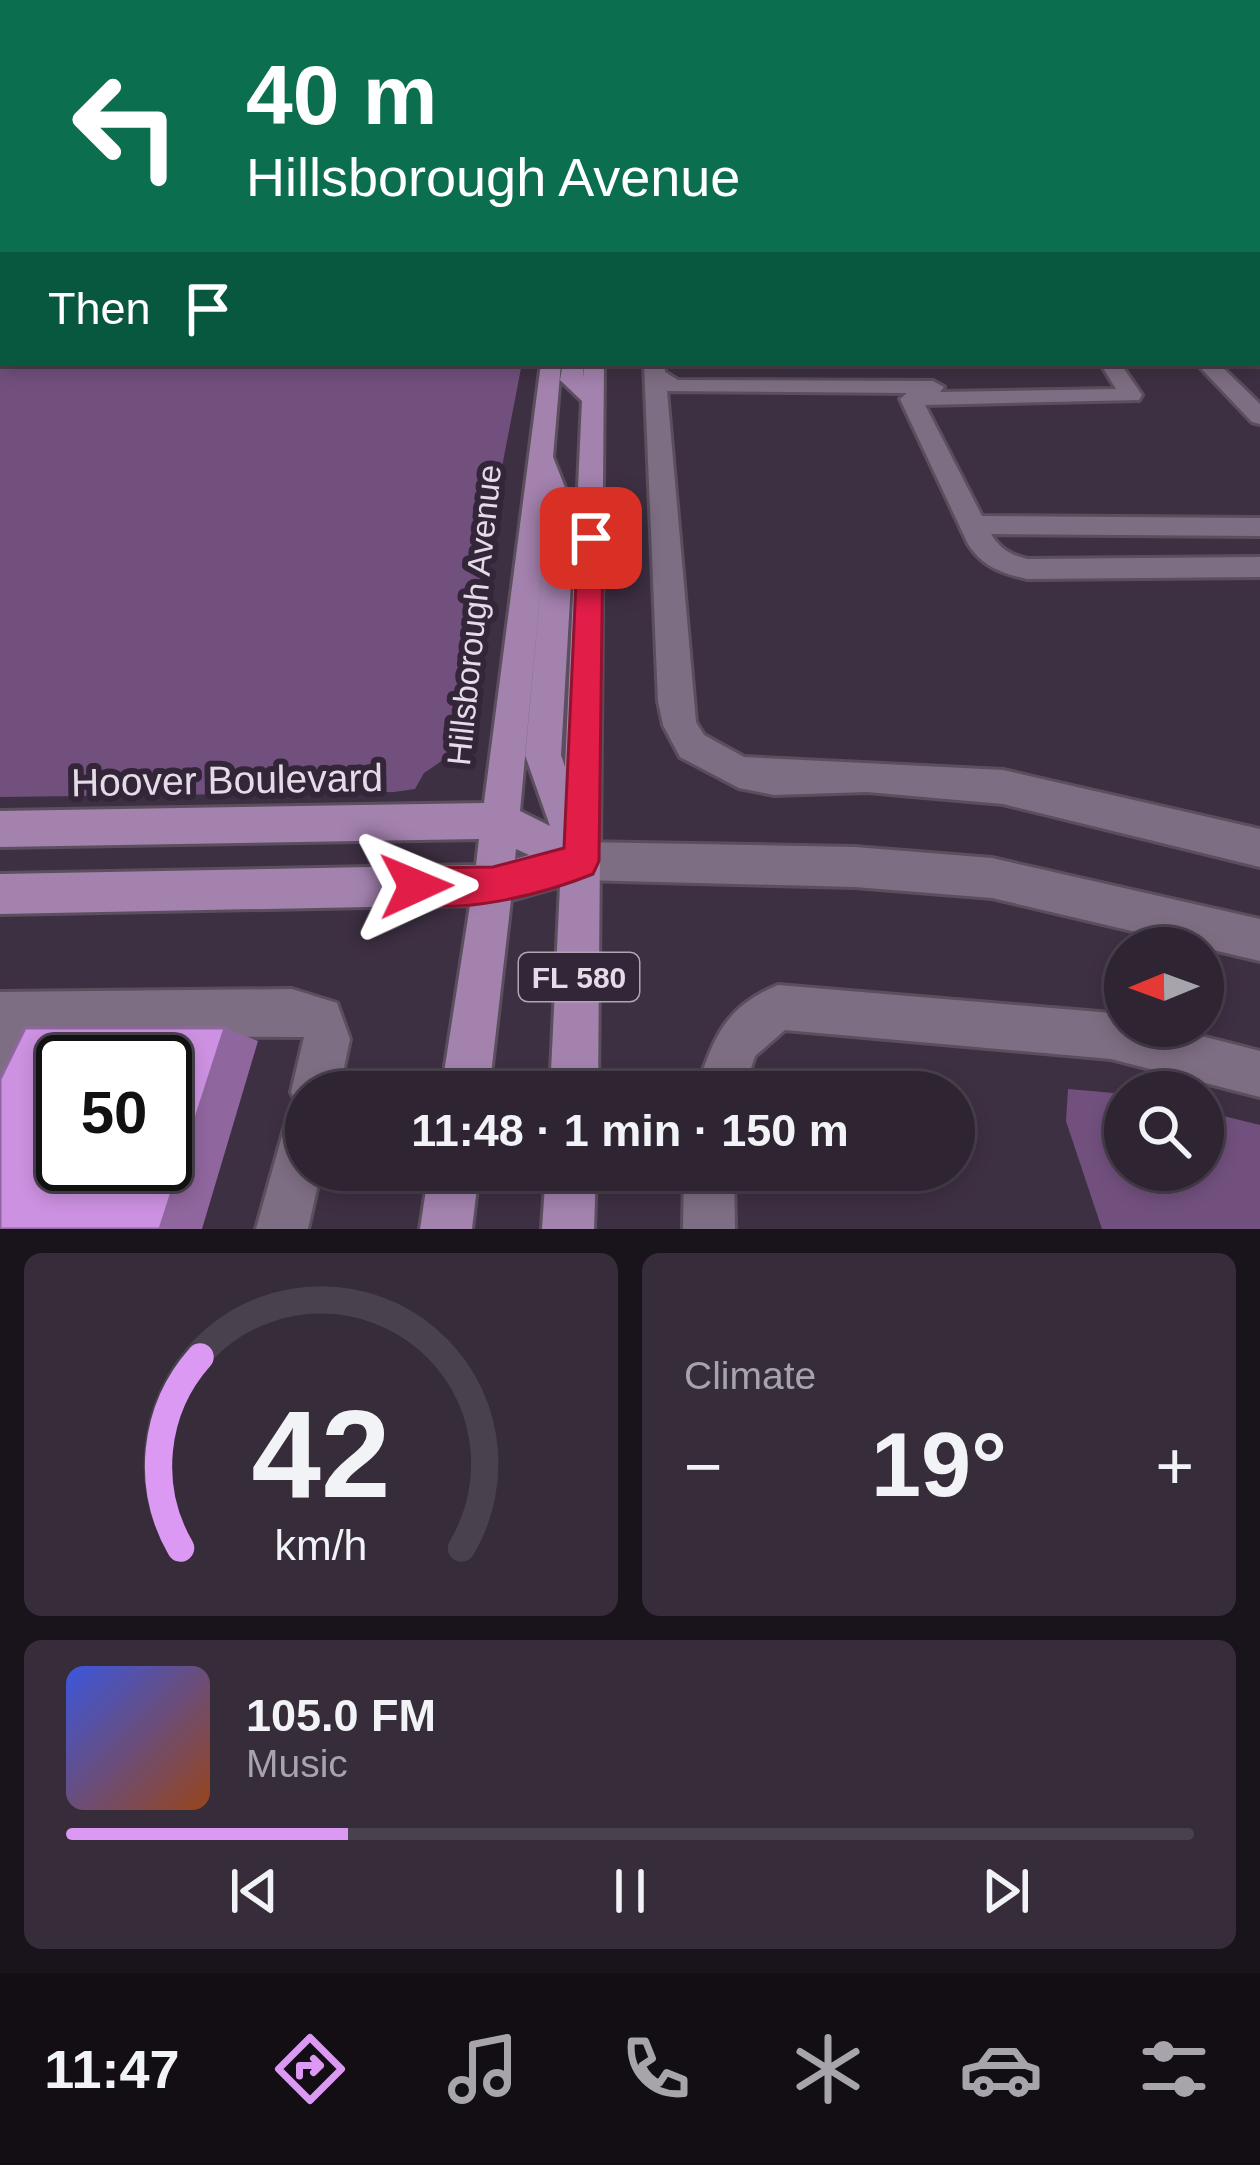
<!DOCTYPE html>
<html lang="en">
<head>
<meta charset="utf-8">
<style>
  body { margin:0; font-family:Helvetica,sans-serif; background:#362c3a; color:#f1f3f6; height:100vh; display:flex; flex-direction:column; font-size:45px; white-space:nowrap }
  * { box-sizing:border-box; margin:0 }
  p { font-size:39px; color:#a7a4ac }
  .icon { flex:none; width:66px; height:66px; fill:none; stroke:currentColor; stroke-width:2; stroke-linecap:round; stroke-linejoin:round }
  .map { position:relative; height:1229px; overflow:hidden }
  .side { display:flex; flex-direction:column; gap:24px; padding:24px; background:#19141c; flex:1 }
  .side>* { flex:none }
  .banner { position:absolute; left:0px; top:0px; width:1260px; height:366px; box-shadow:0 6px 18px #0003,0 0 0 3px #49414d; background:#0b6e4f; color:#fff; overflow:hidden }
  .needle { width:78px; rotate:269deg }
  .tools { position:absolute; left:1104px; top:927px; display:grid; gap:24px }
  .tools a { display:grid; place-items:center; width:120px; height:120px; border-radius:50%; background:#2e2432; box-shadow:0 6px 18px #0003,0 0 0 3px #49414d; font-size:60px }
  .speed { position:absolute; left:36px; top:1035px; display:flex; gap:24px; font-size:60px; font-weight:700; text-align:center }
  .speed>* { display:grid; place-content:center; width:156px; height:156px; border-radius:50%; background:#2e2432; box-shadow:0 6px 18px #0003,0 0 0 3px #49414d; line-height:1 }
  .speed .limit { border:6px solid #111; border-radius:18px; background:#fff; color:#111 }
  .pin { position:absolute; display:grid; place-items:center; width:102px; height:102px; color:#fff; margin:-51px; border-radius:24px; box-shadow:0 6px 18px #0006 }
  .me { position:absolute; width:132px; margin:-66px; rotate:89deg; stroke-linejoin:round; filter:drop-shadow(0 0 9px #0008) }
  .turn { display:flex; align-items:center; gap:42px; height:252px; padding:0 48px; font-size:54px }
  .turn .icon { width:156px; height:156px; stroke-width:2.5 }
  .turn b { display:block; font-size:84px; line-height:102px }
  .then { display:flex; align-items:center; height:114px; padding:0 48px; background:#0003; gap:24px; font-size:45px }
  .big { font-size:90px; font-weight:700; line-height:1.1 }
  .side .tile { flex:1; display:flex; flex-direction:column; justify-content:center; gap:18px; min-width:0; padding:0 42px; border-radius:18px; background:#362c3a }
  .side .dial { align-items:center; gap:0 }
  .dial svg { height:312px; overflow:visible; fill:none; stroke:#49414d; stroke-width:7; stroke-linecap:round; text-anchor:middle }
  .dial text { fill:#f1f3f6; stroke:none }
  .song { display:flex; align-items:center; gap:36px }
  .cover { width:144px; height:144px; border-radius:18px; background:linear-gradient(135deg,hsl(230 70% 55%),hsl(20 70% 35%)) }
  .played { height:12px; border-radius:6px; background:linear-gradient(90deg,#dc99f4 25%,#49414d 25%) }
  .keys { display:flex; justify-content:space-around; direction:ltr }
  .heat { display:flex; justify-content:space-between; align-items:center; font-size:66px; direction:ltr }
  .side .tiles { flex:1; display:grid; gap:24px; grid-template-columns:1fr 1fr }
  .tile:last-child { grid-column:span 2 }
  .trip { position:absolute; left:285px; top:1071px; width:690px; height:120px; border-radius:60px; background:#2e2432; box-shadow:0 6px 18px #0003,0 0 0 3px #49414d; font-weight:700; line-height:120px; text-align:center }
  .menu { display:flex; height:192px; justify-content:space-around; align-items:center; background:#120e14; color:#a7a4ac }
  .menu .icon { width:84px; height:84px }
  .menu .on { color:#dc99f4 }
  .menu b { font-size:54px; color:#f1f3f6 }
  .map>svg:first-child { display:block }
  .green { fill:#72507e }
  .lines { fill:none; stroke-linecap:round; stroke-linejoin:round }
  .minor-casing { stroke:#5b4f5e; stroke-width:6 }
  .major-casing { stroke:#5b4f5e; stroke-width:6 }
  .minor { fill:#7e6e83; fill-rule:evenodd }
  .major { fill:#a382ae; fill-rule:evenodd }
  .shaded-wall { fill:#8f669e }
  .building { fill:#cc91e1; stroke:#8f669e; stroke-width:3; fill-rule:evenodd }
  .route { fill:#e11d48; stroke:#92132f; stroke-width:3 }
  .labels { text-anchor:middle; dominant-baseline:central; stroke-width:12; stroke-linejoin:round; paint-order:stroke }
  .shield { fill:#342639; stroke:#b0a5b4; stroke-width:3 }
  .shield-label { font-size:30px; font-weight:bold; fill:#e5dce8 }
  .street-label { font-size:33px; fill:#e5dce8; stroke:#342639 }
  .near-street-label { font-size:39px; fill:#e5dce8; stroke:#342639 }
</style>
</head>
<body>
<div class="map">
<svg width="1260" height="1229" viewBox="0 0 1260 1229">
  <rect width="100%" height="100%" fill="#3e3043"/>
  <!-- green -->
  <g class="green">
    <path d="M 0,347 L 3,363 L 522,363 L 446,758 L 424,773 L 415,789 L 394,792 L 0,797 Z"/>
    <path d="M 1068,1089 L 1125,1094 L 1125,1170 L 1203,1170 L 1203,1111 L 1260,1125 L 1260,1229 L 1102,1229 L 1066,1121 Z"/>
  </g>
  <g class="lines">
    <!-- minor casing -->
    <g class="minor-casing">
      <g id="minor">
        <path d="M 3,240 L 3,252 L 0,253 L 0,241 Z"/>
        <rect x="1257" y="241" width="3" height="10"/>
        <path d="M 644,363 L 664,363 L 665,372 L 678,380 L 933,381 L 944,387 L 940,392 L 1116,389 L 1100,363 L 1120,363 L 1142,395 L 1139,400 L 925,405 L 982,516 L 1260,518 L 1260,536 L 991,534 C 1000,549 1011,555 1027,559 L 1260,557 L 1260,577 L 1027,579 C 1001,573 983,567 968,544 L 900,399 L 907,393 L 667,391 L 696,722 L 704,735 L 744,757 L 1003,770 L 1260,829 L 1260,867 L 1003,804 L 867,792 L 774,795 L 739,788 L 680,757 L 663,725 L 658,701 Z"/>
        <path d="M 1196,363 L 1218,363 L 1260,404 L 1260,424 L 1252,422 Z"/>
        <path d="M 581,842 L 855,847 L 992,858 L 1260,919 L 1260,961 L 992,898 L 855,887 L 581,880 L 567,875 L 561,861 L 567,847 Z"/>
        <path d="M 778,985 L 1111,1013 L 1125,1017 L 1125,1026 L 1162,1026 L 1260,1051 L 1260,1097 L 1111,1059 L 785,1030 L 755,1056 L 743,1092 L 695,1092 C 714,1040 722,1008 778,985 Z"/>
        <path d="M 292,989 L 337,1003 L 350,1039 L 339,1092 L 306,1092 L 306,1170 L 321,1170 L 308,1229 L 256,1229 L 289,1111 L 298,1107 L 291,1092 L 304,1037 L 34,1036 L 16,1072 L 0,1079 L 0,992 Z"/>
        <path d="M 684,1170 L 734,1170 L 735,1229 L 683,1229 Z"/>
      </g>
    </g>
    <!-- major casing -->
    <g class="major-casing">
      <g id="major">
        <path d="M 541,363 L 561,363 L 553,457 L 575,513 L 561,755 L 565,767 L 582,401 L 560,380 L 563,363 L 583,363 L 583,379 L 584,363 L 604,363 L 598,1092 L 550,1092 L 560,886 L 511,900 L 489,1092 L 441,1092 L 470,905 L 0,914 L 0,874 L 476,865 L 479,839 L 0,847 L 0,811 L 484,803 ZM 548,510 L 525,755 L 550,826 L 520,811 ZM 516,849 L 529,855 L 515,859 Z"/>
        <path d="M 429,1170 L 479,1170 L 472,1229 L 420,1229 Z"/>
        <path d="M 546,1170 L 596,1170 L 594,1229 L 542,1229 Z"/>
      </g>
    </g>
    <!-- minor -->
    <use href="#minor" class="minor"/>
    <!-- major -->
    <use href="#major" class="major"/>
  </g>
  <!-- shaded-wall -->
  <g class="shaded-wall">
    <path d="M 3,192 L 3,230 L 0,232 L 0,194 Z"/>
    <path d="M 225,1028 L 258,1041 L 202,1229 L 160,1229 Z"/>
  </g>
  <!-- building -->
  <g class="building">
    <path d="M 0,143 L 3,143 L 3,192 L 0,194 Z"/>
    <path d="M 25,1028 L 225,1028 L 160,1229 L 0,1229 L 0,1079 ZM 63,1062 L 165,1062 L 165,1164 L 63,1164 Z"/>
  </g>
  <!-- sky -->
  <linearGradient id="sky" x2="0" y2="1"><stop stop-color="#221a25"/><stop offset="0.45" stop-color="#524e66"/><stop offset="1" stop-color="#524e66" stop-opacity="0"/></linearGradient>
  <rect width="1260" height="315" fill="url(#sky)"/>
  <!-- route -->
  <path class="route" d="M 591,529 L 603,538 L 599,861 L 593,874 C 546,893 452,919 403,899 L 398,886 L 403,873 L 416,868 L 493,867 L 564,848 L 578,538 Z"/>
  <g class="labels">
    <!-- shield labels -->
    <rect class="shield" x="519" y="953" width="120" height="48" rx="9"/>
    <g class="shield-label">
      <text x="579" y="977">FL 580</text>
    </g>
    <!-- street labels -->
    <g class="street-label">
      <text transform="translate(474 615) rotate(-84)">Hillsborough Avenue</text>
    </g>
    <!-- near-street labels -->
    <g class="near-street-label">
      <text transform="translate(227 780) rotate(-1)">Hoover Boulevard</text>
    </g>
  </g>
</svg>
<div class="tools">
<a><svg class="needle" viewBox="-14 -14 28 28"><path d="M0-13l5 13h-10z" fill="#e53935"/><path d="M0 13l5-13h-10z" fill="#a7a4ac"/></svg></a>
<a><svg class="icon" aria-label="search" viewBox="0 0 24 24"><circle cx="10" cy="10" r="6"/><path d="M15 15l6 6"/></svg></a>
</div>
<div class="speed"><div class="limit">50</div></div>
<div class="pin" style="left:591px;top:538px;background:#d93025"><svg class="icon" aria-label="arrive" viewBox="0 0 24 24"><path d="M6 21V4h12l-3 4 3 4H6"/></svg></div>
<svg class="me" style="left:416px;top:886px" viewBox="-20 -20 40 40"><path d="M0-17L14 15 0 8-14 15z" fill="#e11d48" stroke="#fff" stroke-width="4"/></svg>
<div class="trip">11:48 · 1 min · 150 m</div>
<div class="banner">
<div class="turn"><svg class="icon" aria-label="left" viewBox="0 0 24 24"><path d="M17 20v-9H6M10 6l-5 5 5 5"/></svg><div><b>40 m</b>Hillsborough Avenue</div></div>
<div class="then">Then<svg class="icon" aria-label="arrive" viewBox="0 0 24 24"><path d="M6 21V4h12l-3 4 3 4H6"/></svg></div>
</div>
</div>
<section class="side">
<div class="tiles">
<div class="tile dial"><svg viewBox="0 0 100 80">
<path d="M14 69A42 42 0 1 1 86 69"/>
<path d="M14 69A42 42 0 0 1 19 20" stroke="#dc99f4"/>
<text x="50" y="56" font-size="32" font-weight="700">42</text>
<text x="50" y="72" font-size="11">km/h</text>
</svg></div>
<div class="tile"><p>Climate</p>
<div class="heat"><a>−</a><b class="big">19°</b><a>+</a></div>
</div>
<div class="tile">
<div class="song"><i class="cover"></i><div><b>105.0 FM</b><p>Music</p></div></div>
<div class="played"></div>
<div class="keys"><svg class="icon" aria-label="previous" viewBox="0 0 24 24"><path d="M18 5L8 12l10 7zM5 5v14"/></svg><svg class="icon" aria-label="pause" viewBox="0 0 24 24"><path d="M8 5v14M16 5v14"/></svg><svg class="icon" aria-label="next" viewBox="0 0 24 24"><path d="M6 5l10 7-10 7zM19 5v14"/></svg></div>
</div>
</div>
</section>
<nav class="menu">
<b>11:47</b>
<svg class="icon on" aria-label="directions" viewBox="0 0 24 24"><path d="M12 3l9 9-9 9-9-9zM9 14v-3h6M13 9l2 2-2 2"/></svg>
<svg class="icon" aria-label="music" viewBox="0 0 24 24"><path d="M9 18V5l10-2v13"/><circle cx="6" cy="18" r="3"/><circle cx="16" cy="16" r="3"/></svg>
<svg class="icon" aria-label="phone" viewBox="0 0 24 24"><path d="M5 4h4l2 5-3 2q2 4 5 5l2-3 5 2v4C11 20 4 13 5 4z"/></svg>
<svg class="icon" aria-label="climate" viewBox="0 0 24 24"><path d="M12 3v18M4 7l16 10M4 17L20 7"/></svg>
<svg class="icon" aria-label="car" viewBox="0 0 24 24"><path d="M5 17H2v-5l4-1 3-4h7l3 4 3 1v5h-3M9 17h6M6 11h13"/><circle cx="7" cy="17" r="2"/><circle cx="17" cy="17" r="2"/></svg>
<svg class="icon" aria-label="filters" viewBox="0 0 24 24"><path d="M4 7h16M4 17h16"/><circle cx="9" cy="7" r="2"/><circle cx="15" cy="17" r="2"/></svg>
</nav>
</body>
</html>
